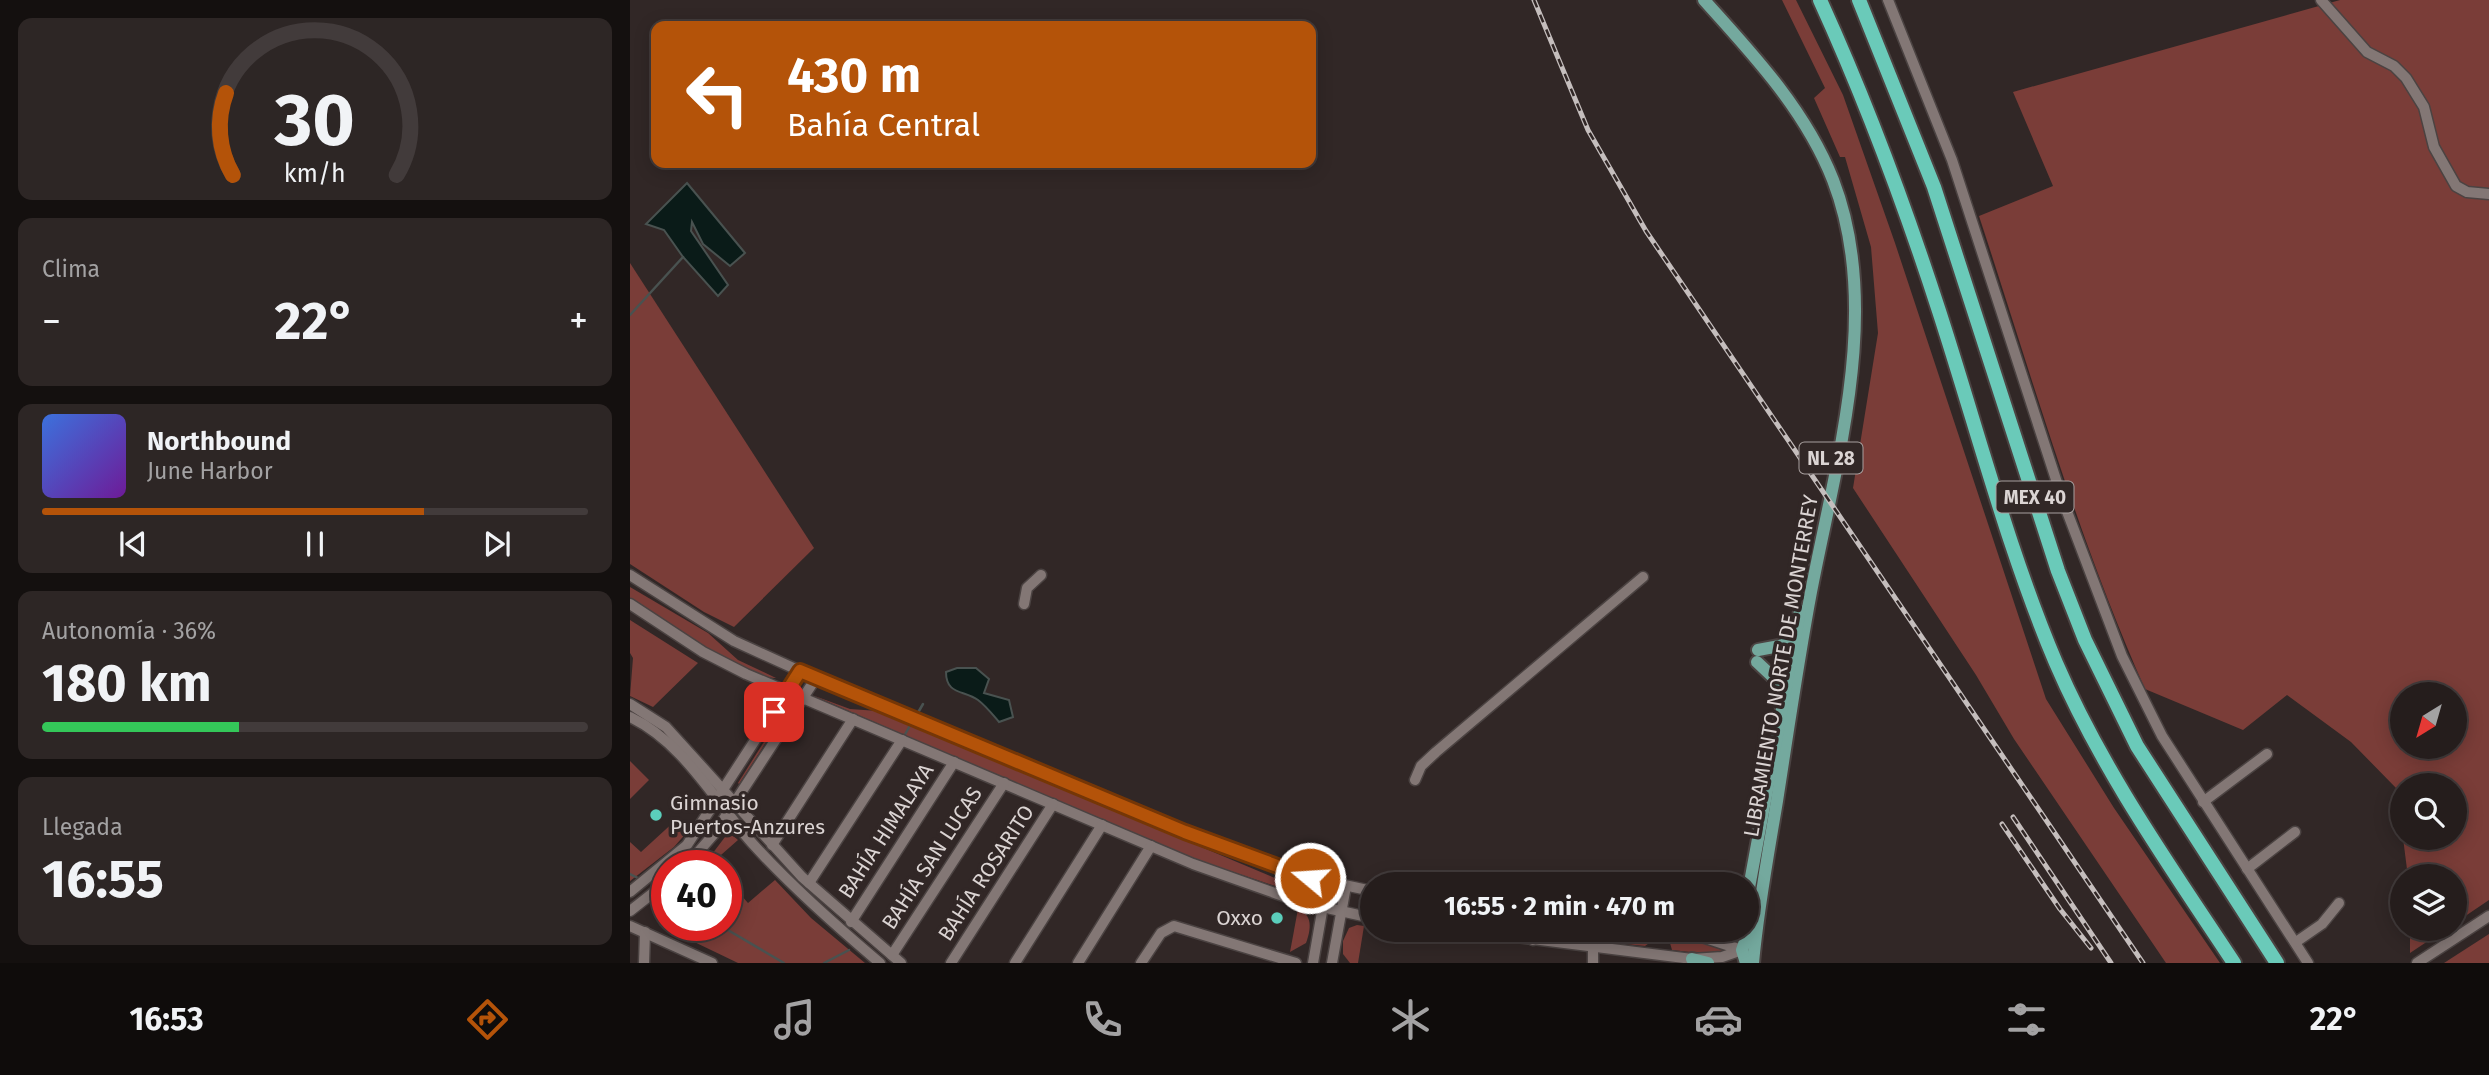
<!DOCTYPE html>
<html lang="es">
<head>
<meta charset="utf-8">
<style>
  body { margin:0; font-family:"Fira Sans",sans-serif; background:#2d2625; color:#f1f3f6; height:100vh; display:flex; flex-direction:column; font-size:26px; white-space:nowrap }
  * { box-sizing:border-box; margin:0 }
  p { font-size:23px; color:#a3a2a3 }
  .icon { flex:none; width:38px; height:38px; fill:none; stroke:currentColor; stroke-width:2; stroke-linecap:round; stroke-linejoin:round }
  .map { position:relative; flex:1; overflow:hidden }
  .drawer { display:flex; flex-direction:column; gap:18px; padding:18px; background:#14100f; width:630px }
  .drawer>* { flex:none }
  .top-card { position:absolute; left:21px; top:21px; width:665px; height:147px; border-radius:14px; box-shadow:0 4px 18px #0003,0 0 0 2px #423b3b; background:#b45309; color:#fff; overflow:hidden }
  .needle { width:46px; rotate:217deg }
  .tools { position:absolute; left:1760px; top:682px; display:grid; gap:14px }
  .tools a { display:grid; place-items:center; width:77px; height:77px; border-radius:50%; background:#251d1c; box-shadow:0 4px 18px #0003,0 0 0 2px #423b3b; font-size:35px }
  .speed { position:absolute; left:21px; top:850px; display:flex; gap:14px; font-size:35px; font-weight:700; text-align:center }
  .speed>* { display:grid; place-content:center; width:91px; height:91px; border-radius:50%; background:#251d1c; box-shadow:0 4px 18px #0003,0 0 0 2px #423b3b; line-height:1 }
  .speed .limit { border:10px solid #d22; background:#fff; color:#111 }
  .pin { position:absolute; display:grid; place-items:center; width:60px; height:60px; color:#fff; margin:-30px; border-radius:14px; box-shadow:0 4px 10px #0006 }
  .me { position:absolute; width:77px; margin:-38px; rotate:288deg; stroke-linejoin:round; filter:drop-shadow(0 0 5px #0008) }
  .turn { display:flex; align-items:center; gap:24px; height:147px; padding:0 21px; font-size:32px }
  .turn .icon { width:91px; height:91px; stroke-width:2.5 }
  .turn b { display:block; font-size:49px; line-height:60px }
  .big { font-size:52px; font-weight:700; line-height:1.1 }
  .drawer .tile { flex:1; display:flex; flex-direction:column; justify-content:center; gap:10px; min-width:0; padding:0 24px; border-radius:14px; background:#2d2625 }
  .drawer .dial { align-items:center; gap:0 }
  .dial svg { height:182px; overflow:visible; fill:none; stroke:#423b3b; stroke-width:7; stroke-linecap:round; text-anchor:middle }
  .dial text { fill:#f1f3f6; stroke:none }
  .song { display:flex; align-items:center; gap:21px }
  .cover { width:84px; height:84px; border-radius:10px; background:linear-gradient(135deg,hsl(220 70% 55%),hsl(280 70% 35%)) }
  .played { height:7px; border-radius:4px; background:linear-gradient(90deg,#b45309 70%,#423b3b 70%) }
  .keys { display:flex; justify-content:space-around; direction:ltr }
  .heat { display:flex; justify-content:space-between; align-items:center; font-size:38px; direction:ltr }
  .charge { height:10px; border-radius:5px; background:linear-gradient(90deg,#34c759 36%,#423b3b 0) }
  .trip { position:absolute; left:730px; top:872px; width:399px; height:70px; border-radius:35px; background:#251d1c; box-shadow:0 4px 18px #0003,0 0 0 2px #423b3b; font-weight:700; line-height:70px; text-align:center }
  .dock { display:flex; height:112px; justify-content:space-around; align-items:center; background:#0f0c0b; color:#a3a2a3 }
  .dock .icon { width:49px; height:49px }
  .dock .active { color:#b45309 }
  .dock b { font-size:32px; color:#f1f3f6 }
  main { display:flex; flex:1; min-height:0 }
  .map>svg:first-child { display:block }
  .green { fill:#7a3d38; fill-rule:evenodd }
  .water { fill:#0a1b18; stroke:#495250; stroke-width:2 }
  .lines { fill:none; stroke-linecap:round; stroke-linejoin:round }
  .stream { stroke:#495250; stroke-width:2.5 }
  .minor-casing { stroke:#4b4342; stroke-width:13 }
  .major-casing { stroke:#4b4342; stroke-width:16 }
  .highway-casing { stroke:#4b4342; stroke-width:18 }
  .minor { stroke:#837775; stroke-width:10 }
  .major { stroke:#74a99e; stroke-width:12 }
  .highway { stroke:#6acab9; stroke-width:14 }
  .rail-casing { stroke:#c5bebd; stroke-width:5 }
  .rail { stroke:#312726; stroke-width:2.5; stroke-dasharray:8; stroke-linecap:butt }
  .route-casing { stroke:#753606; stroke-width:18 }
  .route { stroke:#b45309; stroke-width:12 }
  .poi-dot { fill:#5bcebb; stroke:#312726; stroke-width:2.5 }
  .labels { text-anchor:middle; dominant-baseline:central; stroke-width:7; stroke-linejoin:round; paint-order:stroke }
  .shield { fill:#312726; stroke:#a8a09f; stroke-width:2 }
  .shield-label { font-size:19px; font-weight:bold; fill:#dbd4d3 }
  .street-label { font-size:21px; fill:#dbd4d3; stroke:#312726 }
  .poi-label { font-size:21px; fill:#dbd4d3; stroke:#312726; text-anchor:start }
</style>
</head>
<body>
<main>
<section class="drawer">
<div class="tile dial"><svg viewBox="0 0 100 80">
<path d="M14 69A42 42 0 1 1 86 69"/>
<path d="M14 69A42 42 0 0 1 11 33" stroke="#b45309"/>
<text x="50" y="56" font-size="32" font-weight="700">30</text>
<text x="50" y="72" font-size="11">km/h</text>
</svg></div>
<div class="tile"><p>Clima</p>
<div class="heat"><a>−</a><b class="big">22°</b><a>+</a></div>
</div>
<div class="tile">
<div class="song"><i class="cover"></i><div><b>Northbound</b><p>June Harbor</p></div></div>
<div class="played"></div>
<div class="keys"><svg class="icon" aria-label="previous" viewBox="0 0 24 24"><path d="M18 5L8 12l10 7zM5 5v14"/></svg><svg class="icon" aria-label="pause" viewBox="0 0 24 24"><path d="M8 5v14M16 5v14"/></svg><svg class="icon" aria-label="next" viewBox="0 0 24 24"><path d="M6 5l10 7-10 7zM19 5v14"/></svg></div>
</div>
<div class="tile"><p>Autonomía · 36%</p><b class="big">180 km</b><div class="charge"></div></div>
<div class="tile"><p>Llegada</p><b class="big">16:55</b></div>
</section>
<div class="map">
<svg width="1859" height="963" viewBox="0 0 1859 963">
  <rect width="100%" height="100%" fill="#312726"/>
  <!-- green -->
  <g class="green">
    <path d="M 1152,0 L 1166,0 L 1213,95 L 1265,243 L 1416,699 L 1484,808 L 1590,963 L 1536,963 L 1384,739 L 1346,675 L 1223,488 L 1248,333 L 1241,247 L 1215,157 L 1210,157 L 1184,98 L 1195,88 Z"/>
    <path d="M 1710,0 L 1859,0 L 1859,900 L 1825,923 L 1825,877 L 1778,877 L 1773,838 L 1825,838 L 1825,786 L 1773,786 L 1773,835 L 1766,788 L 1721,742 L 1657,695 L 1613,730 L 1515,689 C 1447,536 1401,374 1349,216 L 1423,186 L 1383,92 ZM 1773,695 L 1825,695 L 1825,747 L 1773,747 Z"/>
    <path d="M 0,263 L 184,548 L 104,627 L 74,612 L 0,564 Z"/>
    <path d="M 0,587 L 78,633 L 108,660 L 146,678 C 124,681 23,615 0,598 Z"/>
    <path d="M 0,620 L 68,663 L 23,707 L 0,696 L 3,658 L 0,653 Z"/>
    <path d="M 182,695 L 220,709 L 248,711 L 683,894 L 666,893 L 547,853 Z"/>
    <path d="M 154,710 L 146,727 L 109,784 L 108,783 Z"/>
    <path d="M 0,761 L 19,780 L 0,799 Z"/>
    <path d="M 47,819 L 58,831 L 44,847 L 0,881 L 0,842 L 11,852 Z"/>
    <path d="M 102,835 L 108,840 L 83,862 L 86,866 L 73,866 L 95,837 Z"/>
    <path d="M 96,878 L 118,903 L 145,880 L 181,918 L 235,963 L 108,963 L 29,925 L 27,913 L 37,898 L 37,926 L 96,926 Z"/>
    <path d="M 668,909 C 683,915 681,929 676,943 L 660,952 Z"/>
    <path d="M 727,925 L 734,926 L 728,963 L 720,963 L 713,954 L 713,941 L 719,928 Z"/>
    <path d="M 910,929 L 978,929 L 1017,934 L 1022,941 L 1015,946 L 1005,945 L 917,934 Z"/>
    <path d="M 1780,929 L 1816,929 L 1780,953 Z"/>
    <path d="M 1859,934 L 1859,963 L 1814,963 Z"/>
    <path d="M 1045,938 L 1090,944 L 1094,951 L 1087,955 L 1042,950 L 1040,943 Z"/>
  </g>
  <!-- water -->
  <g class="water">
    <path d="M 57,183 L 115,253 L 100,266 L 73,244 L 62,222 L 61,231 L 98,285 L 88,296 L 53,257 L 34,230 L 16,224 Z"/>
    <path d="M 327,668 L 346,668 L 359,679 L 354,693 L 379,700 L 383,717 L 369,722 C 363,715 356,706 348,700 C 334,690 316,695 316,672 Z"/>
  </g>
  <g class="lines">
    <!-- stream -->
    <g class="stream">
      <path d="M 0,315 L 53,257"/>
      <path d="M 286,716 L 293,704"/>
      <path d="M 273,738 L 282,722"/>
      <path d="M 0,874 L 12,880"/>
      <path d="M 91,926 L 154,963"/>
      <path d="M 194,963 L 219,950"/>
    </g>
    <!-- minor casing -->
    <g class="minor-casing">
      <g id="minor">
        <path d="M 1258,0 L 1322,160 L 1433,501 L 1492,656 L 1532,736 L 1678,963"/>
        <path d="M 1691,0 L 1737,52 L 1764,66 L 1776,78 L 1794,107 L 1804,147 L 1826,186 L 1837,192 L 1859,194"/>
        <path d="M 0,575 L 104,641 L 170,671 L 659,873 L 742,891"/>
        <path d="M 0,604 L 73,652 L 116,674 L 563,864 L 670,902 L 742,918"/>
        <path d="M 394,604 L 397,588 L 411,575"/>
        <path d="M 0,704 L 36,727 L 172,877 L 271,963"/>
        <path d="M 0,717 C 53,742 84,800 122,843 C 161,886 205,925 250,963"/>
        <path d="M 785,780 L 791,766 L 806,752 L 1013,577"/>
        <path d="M 1573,802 L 1637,754"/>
        <path d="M 142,845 L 223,719"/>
        <path d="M 56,866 L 84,834 L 186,678"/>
        <path d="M 1617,869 L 1665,832"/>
        <path d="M 179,883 L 272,740"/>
        <path d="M 0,892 L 57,845 L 170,671"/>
        <path d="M 0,911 L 37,882"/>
        <path d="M 221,922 L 324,762"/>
        <path d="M 0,926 L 82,963"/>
        <path d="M 822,929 L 1062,959 L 1092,957 L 1112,950"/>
        <path d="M 1023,929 L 1069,936 L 1112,950"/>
        <path d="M 903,940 L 904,929"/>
        <path d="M 1666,942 L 1692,924 L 1709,903"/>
        <path d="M 262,955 L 374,783"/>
        <path d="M 14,963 L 15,932"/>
        <path d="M 321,963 L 423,804"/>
        <path d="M 385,963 L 472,825"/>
        <path d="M 448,963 L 521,846"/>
        <path d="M 511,963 L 531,933 L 544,926 L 666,963"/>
        <path d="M 683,963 L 697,883"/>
        <path d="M 702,963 L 716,886"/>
        <path d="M 963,963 L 963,946"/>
        <path d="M 1787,963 L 1859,916"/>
      </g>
    </g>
    <!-- major casing -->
    <g class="major-casing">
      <g id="major">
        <path d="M 1074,0 C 1123,54 1176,111 1203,180 C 1253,309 1206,461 1181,592 C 1168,661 1158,731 1147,801 C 1138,855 1128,908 1123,963"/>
        <path d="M 1128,650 L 1154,645 L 1163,633"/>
        <path d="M 1127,662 L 1145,679 L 1150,703"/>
        <path d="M 1116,904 L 1170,611"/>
        <path d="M 1069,936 L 1094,929"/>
        <path d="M 1062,959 L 1078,963"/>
        <path d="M 1116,963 L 1112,950 L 1120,927"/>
      </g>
    </g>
    <!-- highway casing -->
    <g class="highway-casing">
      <g id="highway">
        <path d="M 1190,0 C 1236,101 1275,206 1309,311 C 1347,428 1378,550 1426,663 C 1472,770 1540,866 1604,963"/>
        <path d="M 1229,0 L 1304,187 L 1428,571 L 1455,640 L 1507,746 L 1647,963"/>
      </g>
    </g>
    <!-- minor -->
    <use href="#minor" class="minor"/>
    <!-- major -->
    <use href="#major" class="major"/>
    <!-- highway -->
    <use href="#highway" class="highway"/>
    <!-- rail casing -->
    <g class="rail-casing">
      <g id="rail">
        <path d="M 904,0 L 958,130 L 1016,231 L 1513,963"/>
        <path d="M 1383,817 L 1481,963"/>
        <path d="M 1372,824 L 1430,909 L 1461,948"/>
      </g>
    </g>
    <!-- rail -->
    <use href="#rail" class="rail"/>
  </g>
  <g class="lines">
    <!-- route casing -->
    <g class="route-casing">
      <path id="route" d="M 144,712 L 170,671 L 555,832 L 680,878"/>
    </g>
    <!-- route -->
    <use href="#route" class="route"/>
  </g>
  <!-- markers -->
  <g class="poi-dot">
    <circle cx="26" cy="815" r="7"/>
    <circle cx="647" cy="918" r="7"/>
  </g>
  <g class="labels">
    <!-- shield labels -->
    <g class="shield">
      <rect x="1169.5" y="442.5" width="63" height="31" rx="5"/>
      <rect x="1366.5" y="481.5" width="77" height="31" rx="5"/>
    </g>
    <g class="shield-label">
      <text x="1201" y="458">NL 28</text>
      <text x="1405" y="497">MEX 40</text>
    </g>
    <!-- street labels -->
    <g class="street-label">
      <text transform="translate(1151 666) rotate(-80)">LIBRAMIENTO NORTE DE MONTERREY</text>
      <text transform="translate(256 831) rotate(-57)">BAHÍA HIMALAYA</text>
      <text transform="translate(302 858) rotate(-57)">BAHÍA SAN LUCAS</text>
      <text transform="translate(356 873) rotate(-57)">BAHÍA ROSARITO</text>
    </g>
    <!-- poi labels -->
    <g class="poi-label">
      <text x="40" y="803">Gimnasio<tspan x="40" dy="24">Puertos-Anzures</tspan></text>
      <text x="633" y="918" text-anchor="end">Oxxo</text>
    </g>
  </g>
</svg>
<div class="tools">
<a><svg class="needle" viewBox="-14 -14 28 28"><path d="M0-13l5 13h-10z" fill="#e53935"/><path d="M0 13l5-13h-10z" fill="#a3a2a3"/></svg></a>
<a><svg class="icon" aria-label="search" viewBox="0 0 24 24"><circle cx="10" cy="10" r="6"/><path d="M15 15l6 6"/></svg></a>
<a><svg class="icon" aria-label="layers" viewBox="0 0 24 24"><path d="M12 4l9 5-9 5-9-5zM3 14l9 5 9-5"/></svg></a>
</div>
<div class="speed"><div class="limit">40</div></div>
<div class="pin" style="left:144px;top:712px;background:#d93025"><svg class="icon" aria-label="arrive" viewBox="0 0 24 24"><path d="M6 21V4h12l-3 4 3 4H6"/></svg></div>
<svg class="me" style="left:680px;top:878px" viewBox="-20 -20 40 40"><circle r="17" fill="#b45309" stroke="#fff" stroke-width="3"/><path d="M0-11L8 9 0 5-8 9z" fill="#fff"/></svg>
<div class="trip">16:55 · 2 min · 470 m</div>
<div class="top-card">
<div class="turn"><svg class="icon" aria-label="left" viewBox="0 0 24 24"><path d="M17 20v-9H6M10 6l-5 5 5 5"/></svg><div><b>430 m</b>Bahía Central</div></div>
</div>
</div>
</main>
<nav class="dock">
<b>16:53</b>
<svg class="icon active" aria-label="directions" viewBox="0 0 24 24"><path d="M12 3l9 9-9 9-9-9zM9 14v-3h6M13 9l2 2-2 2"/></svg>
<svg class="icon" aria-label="music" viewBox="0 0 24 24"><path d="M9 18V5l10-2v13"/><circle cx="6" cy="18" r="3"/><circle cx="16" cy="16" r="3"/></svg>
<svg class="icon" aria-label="phone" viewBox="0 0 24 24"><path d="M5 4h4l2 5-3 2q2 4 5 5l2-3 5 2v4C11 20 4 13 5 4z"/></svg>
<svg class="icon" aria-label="climate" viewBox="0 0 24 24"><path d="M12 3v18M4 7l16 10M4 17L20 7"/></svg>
<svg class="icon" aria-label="car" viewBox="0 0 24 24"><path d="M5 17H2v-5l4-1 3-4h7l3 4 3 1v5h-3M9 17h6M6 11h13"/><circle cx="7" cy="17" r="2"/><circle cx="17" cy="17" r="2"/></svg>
<svg class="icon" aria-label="filters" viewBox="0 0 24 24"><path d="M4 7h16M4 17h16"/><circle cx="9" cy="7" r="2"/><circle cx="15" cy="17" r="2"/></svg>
<b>22°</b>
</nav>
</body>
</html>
